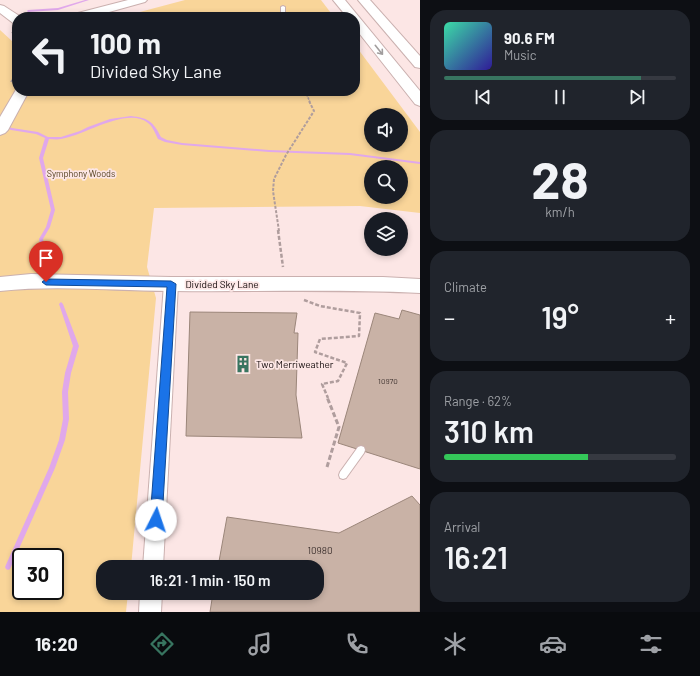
<!DOCTYPE html>
<html lang="en">
<head>
<meta charset="utf-8">
<style>
  body { margin:0; font-family:Barlow,sans-serif; background:#20242c; color:#f1f3f6; height:100vh; display:flex; flex-direction:column; font-size:15px; white-space:nowrap }
  * { box-sizing:border-box; margin:0 }
  p { font-size:13px; color:#9ea1a6 }
  .icon { flex:none; width:22px; height:22px; fill:none; stroke:currentColor; stroke-width:2; stroke-linecap:round; stroke-linejoin:round }
  .map { position:relative; flex:1; overflow:hidden }
  .details { display:flex; flex-direction:column; gap:10px; padding:10px; background:#0d0f14; width:280px }
  .details>* { flex:none }
  .banner { position:absolute; left:12px; top:12px; width:348px; height:84px; border-radius:16px; box-shadow:0 2px 6px #0003; background:#171b24; color:#f1f3f6; overflow:hidden }
  .controls { position:absolute; left:364px; top:108px; display:grid; gap:8px }
  .controls a { display:grid; place-items:center; width:44px; height:44px; border-radius:50%; background:#171b24; box-shadow:0 2px 6px #0003; font-size:20px }
  .speed { position:absolute; left:12px; top:548px; display:flex; gap:8px; font-size:20px; font-weight:700; text-align:center }
  .speed>* { display:grid; place-content:center; width:52px; height:52px; border-radius:50%; background:#171b24; box-shadow:0 2px 6px #0003; line-height:1 }
  .speed .limit { border:2px solid #111; border-radius:6px; background:#fff; color:#111 }
  .pin { position:absolute; display:grid; place-items:center; width:34px; height:34px; color:#fff; margin:-41px -17px; border-radius:50% 50% 50% 0; rotate:-45deg; box-shadow:0 0 4px #0007 }
  .pin .icon { rotate:45deg }
  .me { position:absolute; width:44px; margin:-22px; rotate:4deg; stroke-linejoin:round; filter:drop-shadow(0 0 3px #0008) }
  .turn { display:flex; align-items:center; gap:14px; height:84px; padding:0 12px; font-size:18px }
  .turn .icon { width:52px; height:52px; stroke-width:2.5 }
  .turn b { display:block; font-size:28px; line-height:34px }
  .big { font-size:30px; font-weight:600; line-height:1.1 }
  .details .tile { flex:1; display:flex; flex-direction:column; justify-content:center; gap:6px; min-width:0; padding:0 14px; border-radius:16px; background:#20242c }
  .details .dial { align-items:center; gap:0 }
  .dial b { font-size:52px; line-height:1 }
  .song { display:flex; align-items:center; gap:12px }
  .cover { width:48px; height:48px; border-radius:6px; background:linear-gradient(135deg,hsl(160 70% 55%),hsl(250 70% 35%)) }
  .played { height:4px; border-radius:2px; background:linear-gradient(90deg,#387560 85%,#363941 85%) }
  .keys { display:flex; justify-content:space-around; direction:ltr }
  .heat { display:flex; justify-content:space-between; align-items:center; font-size:22px; direction:ltr }
  .charge { height:6px; border-radius:3px; background:linear-gradient(90deg,#34c759 62%,#363941 0) }
  .trip { position:absolute; left:96px; top:560px; width:228px; height:40px; border-radius:16px; background:#171b24; box-shadow:0 2px 6px #0003; font-weight:600; line-height:40px; text-align:center }
  .tabs { display:flex; height:64px; justify-content:space-around; align-items:center; background:#090b0e; color:#9ea1a6 }
  .tabs .icon { width:28px; height:28px }
  .tabs .selected { color:#387560 }
  .tabs b { font-size:18px; color:#f1f3f6 }
  main { display:flex; flex:1; min-height:0 }
  .map>svg:first-child { display:block }
  .green { fill:#f9d599; fill-rule:evenodd }
  .lines { fill:none; stroke-linecap:round; stroke-linejoin:round }
  .stream { fill:#e0a8eb; fill-rule:evenodd }
  .building { fill:#c9b2a6; stroke:#9b867a }
  .lane-casing { stroke:#cab0af; stroke-width:2 }
  .street-casing { stroke:#cab0af; stroke-width:2 }
  .secondary-casing { stroke:#cab0af; stroke-width:2 }
  .primary-casing { stroke:#cab0af; stroke-width:2 }
  .path-far3 { stroke:#af9d9d; stroke-width:1.5; stroke-dasharray:2.5 1; stroke-linecap:butt }
  .path-far2 { stroke:#af9d9d; stroke-width:2; stroke-dasharray:3 1.5; stroke-linecap:butt }
  .path-far1 { stroke:#af9d9d; stroke-width:2.5; stroke-dasharray:4 2; stroke-linecap:butt }
  .path { stroke:#af9d9d; stroke-width:3; stroke-dasharray:5 2.5; stroke-linecap:butt }
  .lane { fill:#fff; fill-rule:evenodd }
  .street { fill:#fff; fill-rule:evenodd }
  .secondary { fill:#fff; fill-rule:evenodd }
  .primary { fill:#fff; fill-rule:evenodd }
  .oneway { stroke:#a19d9d }
  .route { fill:#1a73e8; stroke:#114b97 }
  .labels { text-anchor:middle; dominant-baseline:central; stroke-width:3.5; stroke-linejoin:round; paint-order:stroke }
  .number-label { font-size:8px; fill:#403431 }
  .far-park-label { font-size:9px; fill:#53401e; stroke:#fce6e5 }
  .street-label { font-size:10px; fill:#130a0a; stroke:#fce6e5 }
  .poi-label { font-size:10px; fill:#130a0a; stroke:#fce6e5; text-anchor:start }
  .near-number-label { font-size:10px; fill:#403431 }
</style>
</head>
<body>
<main>
<div class="map">
<svg width="420" height="612" viewBox="0 0 420 612">
  <rect width="100%" height="100%" fill="#fce6e5"/>
  <!-- green -->
  <g class="green">
    <path d="M 185,0 L 321,0 L 334,17 L 121,17 Z"/>
    <path d="M 0,30 L 12,41 L 17,41 L 17,91 L 355,91 L 355,45 L 420,132 L 420,213 L 360,206 L 154,208 L 147,267 L 156,298 L 131,567 L 103,567 L 103,593 L 128,593 L 126,612 L 0,612 ZM 371,115 L 401,115 L 401,145 L 371,145 ZM 371,167 L 401,167 L 401,197 L 371,197 ZM 21,557 L 55,557 L 55,591 L 21,591 Z"/>
  </g>
  <g class="lines">
    <!-- stream -->
    <g class="stream">
      <path d="M 85,0 L 89,0 L 58,10 L 28,12 L 27,11 L 28,10 L 58,8 Z"/>
      <path d="M 131,116 C 148,118 153,121 161,137 L 167,140 L 182,143 L 269,150 L 350,153 L 420,162 L 420,164 L 350,155 L 269,152 L 182,145 L 165,142 L 158,139 C 155,133 153,127 148,123 C 127,106 84,136 61,139 C 57,140 53,139 49,139 L 43,158 L 55,210 L 50,227 L 43,239 L 47,258 L 47,259 L 43,259 L 39,239 L 46,227 L 51,210 L 39,158 L 45,138 L 36,134 L 11,130 L 0,125 L 0,123 L 12,128 L 38,132 L 48,137 L 61,137 L 80,131 L 88,127 L 110,119 Z"/>
      <path d="M 61,302 L 63,304 L 79,346 L 71,373 L 68,392 L 69,419 L 65,440 L 55,468 L 10,569 L 8,570 L 6,569 L 5,567 L 49,468 L 59,440 L 63,419 L 62,392 L 65,373 L 73,346 L 59,304 Z"/>
    </g>
  </g>
  <!-- building -->
  <g class="building">
    <path d="M 402,310 L 420,315 L 420,469 L 338,443 L 375,313 L 399,319 Z"/>
    <path d="M 190,312 L 297,313 L 294,333 L 298,333 L 296,395 L 302,438 L 186,436 Z"/>
    <path d="M 412,496 L 420,505 L 420,612 L 210,612 L 213,593 L 317,593 L 317,567 L 218,567 L 227,517 L 339,533 Z"/>
  </g>
  <g class="lines">
    <!-- lane casing -->
    <g class="lane-casing">
      <g id="lane">
        <path d="M 283,6 L 285,7 L 285,17 L 281,17 L 281,7 Z"/>
        <path d="M 361,446 L 364,447 L 365,450 L 364,453 L 346,478 L 343,479 L 340,478 L 339,475 L 340,472 L 358,447 Z"/>
      </g>
    </g>
    <!-- street casing -->
    <g class="street-casing">
      <g id="street">
        <path d="M 171,279 L 176,280 L 178,284 L 163,567 L 143,567 L 164,284 L 166,280 Z"/>
        <path d="M 140,593 L 162,593 L 161,612 L 139,612 Z"/>
      </g>
    </g>
    <!-- secondary casing -->
    <g class="secondary-casing">
      <g id="secondary">
        <path d="M 128,0 L 147,0 L 145,2 L 91,17 L 72,17 L 74,14 Z"/>
        <path d="M 0,5 L 4,6 L 21,17 L 17,17 L 17,24 L 13,23 L 0,13 Z"/>
        <path d="M 17,88 L 17,91 L 29,91 L 8,130 L 5,133 L 0,135 L 0,117 Z"/>
        <path d="M 31,274 L 171,277 L 383,277 L 420,279 L 420,293 C 338,289 255,292 172,291 C 115,291 57,285 0,291 L 0,277 Z"/>
      </g>
    </g>
    <!-- primary casing -->
    <g class="primary-casing">
      <g id="primary">
        <path d="M 333,0 L 345,0 L 420,91 L 420,106 L 415,104 L 355,28 L 355,17 L 347,17 Z"/>
        <path d="M 358,0 L 370,0 L 420,56 L 420,68 L 415,67 Z"/>
      </g>
    </g>
    <!-- path-far3 -->
    <g class="path-far3">
      <path d="M 12,32 L 17,39"/>
      <path d="M 11,82 L 17,69"/>
      <path d="M 305,91 L 310,102"/>
    </g>
    <!-- path-far2 -->
    <path class="path-far2" d="M 279,231 L 273,191 L 274,179 L 286,155 L 314,111 L 309,101"/>
    <!-- path-far1 -->
    <g class="path-far1">
      <path d="M 278,230 L 283,267"/>
      <path d="M 304,300 L 320,306 L 360,313 L 359,336 L 320,339 L 315,352 L 347,363 L 338,381 L 322,384 L 328,398"/>
    </g>
    <!-- path -->
    <path class="path" d="M 327,467 L 339,427 L 327,397"/>
    <!-- lane -->
    <use href="#lane" class="lane"/>
    <!-- street -->
    <use href="#street" class="street"/>
    <!-- secondary -->
    <use href="#secondary" class="secondary"/>
    <!-- primary -->
    <use href="#primary" class="primary"/>
  </g>
  <!-- one-way arrows -->
  <defs><path id="oneway-shaft" d="M-6 0H5M1.5-3L5.5 0L1.5 3" fill="none" stroke-width="1.6" stroke-linecap="round" stroke-linejoin="round"/></defs>
  <use class="oneway" href="#oneway-shaft" transform="translate(379 50) rotate(51)"/>
  <!-- route -->
  <path class="route" d="M 46,279 L 171,281 L 176,284 L 162,520 L 160,524 L 156,526 L 152,524 L 150,520 L 167,287 L 46,285 L 42,282 Z"/>
  <!-- icons -->
  <defs>
    <g id="building-bare" transform="scale(1.38)"><path d="M-4-6H4V6H1V3H-1V6H-4ZM-2.5-4.3h1.7v1.8h-1.7ZM.8-4.3h1.7v1.8H.8ZM-2.5-1h1.7V.8h-1.7ZM.8-1h1.7V.8H.8Z" fill="#387560" stroke="#fce6e5" stroke-width="2.5" paint-order="stroke"/></g>
  </defs>
  <g fill-rule="evenodd">
    <use href="#building-bare" x="243" y="364"/>
  </g>
  <g class="labels">
    <!-- number labels -->
    <g class="number-label">
      <text x="388" y="381">10970</text>
    </g>
    <!-- far-park labels -->
    <g class="far-park-label">
      <text x="81" y="173">Symphony Woods</text>
    </g>
    <!-- street labels -->
    <g class="street-label">
      <text x="222" y="284">Divided Sky Lane</text>
    </g>
    <!-- poi labels -->
    <g class="poi-label">
      <text x="256" y="364">Two Merriweather</text>
    </g>
    <!-- near-number labels -->
    <g class="near-number-label">
      <text x="320" y="550">10980</text>
    </g>
  </g>
</svg>
<div class="controls">
<a><svg class="icon" aria-label="sound" viewBox="0 0 24 24"><path d="M4 9h4l5-4v14l-5-4H4zM17 9q2 3 0 6"/></svg></a>
<a><svg class="icon" aria-label="search" viewBox="0 0 24 24"><circle cx="10" cy="10" r="6"/><path d="M15 15l6 6"/></svg></a>
<a><svg class="icon" aria-label="layers" viewBox="0 0 24 24"><path d="M12 4l9 5-9 5-9-5zM3 14l9 5 9-5"/></svg></a>
</div>
<div class="speed"><div class="limit">30</div></div>
<div class="pin" style="left:46px;top:282px;background:#d93025"><svg class="icon" aria-label="arrive" viewBox="0 0 24 24"><path d="M6 21V4h12l-3 4 3 4H6"/></svg></div>
<svg class="me" style="left:156px;top:520px" viewBox="-20 -20 40 40"><circle r="19" fill="#fff"/><path d="M0-13L10 11 0 6-10 11z" fill="#1a73e8"/></svg>
<div class="trip">16:21 · 1 min · 150 m</div>
<div class="banner">
<div class="turn"><svg class="icon" aria-label="left" viewBox="0 0 24 24"><path d="M17 20v-9H6M10 6l-5 5 5 5"/></svg><div><b>100 m</b>Divided Sky Lane</div></div>
</div>
</div>
<section class="details">
<div class="tile">
<div class="song"><i class="cover"></i><div><b>90.6 FM</b><p>Music</p></div></div>
<div class="played"></div>
<div class="keys"><svg class="icon" aria-label="previous" viewBox="0 0 24 24"><path d="M18 5L8 12l10 7zM5 5v14"/></svg><svg class="icon" aria-label="pause" viewBox="0 0 24 24"><path d="M8 5v14M16 5v14"/></svg><svg class="icon" aria-label="next" viewBox="0 0 24 24"><path d="M6 5l10 7-10 7zM19 5v14"/></svg></div>
</div>
<div class="tile dial"><b>28</b><p>km/h</p></div>
<div class="tile"><p>Climate</p>
<div class="heat"><a>−</a><b class="big">19°</b><a>+</a></div>
</div>
<div class="tile"><p>Range · 62%</p><b class="big">310 km</b><div class="charge"></div></div>
<div class="tile"><p>Arrival</p><b class="big">16:21</b></div>
</section>
</main>
<nav class="tabs">
<b>16:20</b>
<svg class="icon selected" aria-label="directions" viewBox="0 0 24 24"><path d="M12 3l9 9-9 9-9-9zM9 14v-3h6M13 9l2 2-2 2"/></svg>
<svg class="icon" aria-label="music" viewBox="0 0 24 24"><path d="M9 18V5l10-2v13"/><circle cx="6" cy="18" r="3"/><circle cx="16" cy="16" r="3"/></svg>
<svg class="icon" aria-label="phone" viewBox="0 0 24 24"><path d="M5 4h4l2 5-3 2q2 4 5 5l2-3 5 2v4C11 20 4 13 5 4z"/></svg>
<svg class="icon" aria-label="climate" viewBox="0 0 24 24"><path d="M12 3v18M4 7l16 10M4 17L20 7"/></svg>
<svg class="icon" aria-label="car" viewBox="0 0 24 24"><path d="M5 17H2v-5l4-1 3-4h7l3 4 3 1v5h-3M9 17h6M6 11h13"/><circle cx="7" cy="17" r="2"/><circle cx="17" cy="17" r="2"/></svg>
<svg class="icon" aria-label="filters" viewBox="0 0 24 24"><path d="M4 7h16M4 17h16"/><circle cx="9" cy="7" r="2"/><circle cx="15" cy="17" r="2"/></svg>
</nav>
</body>
</html>
